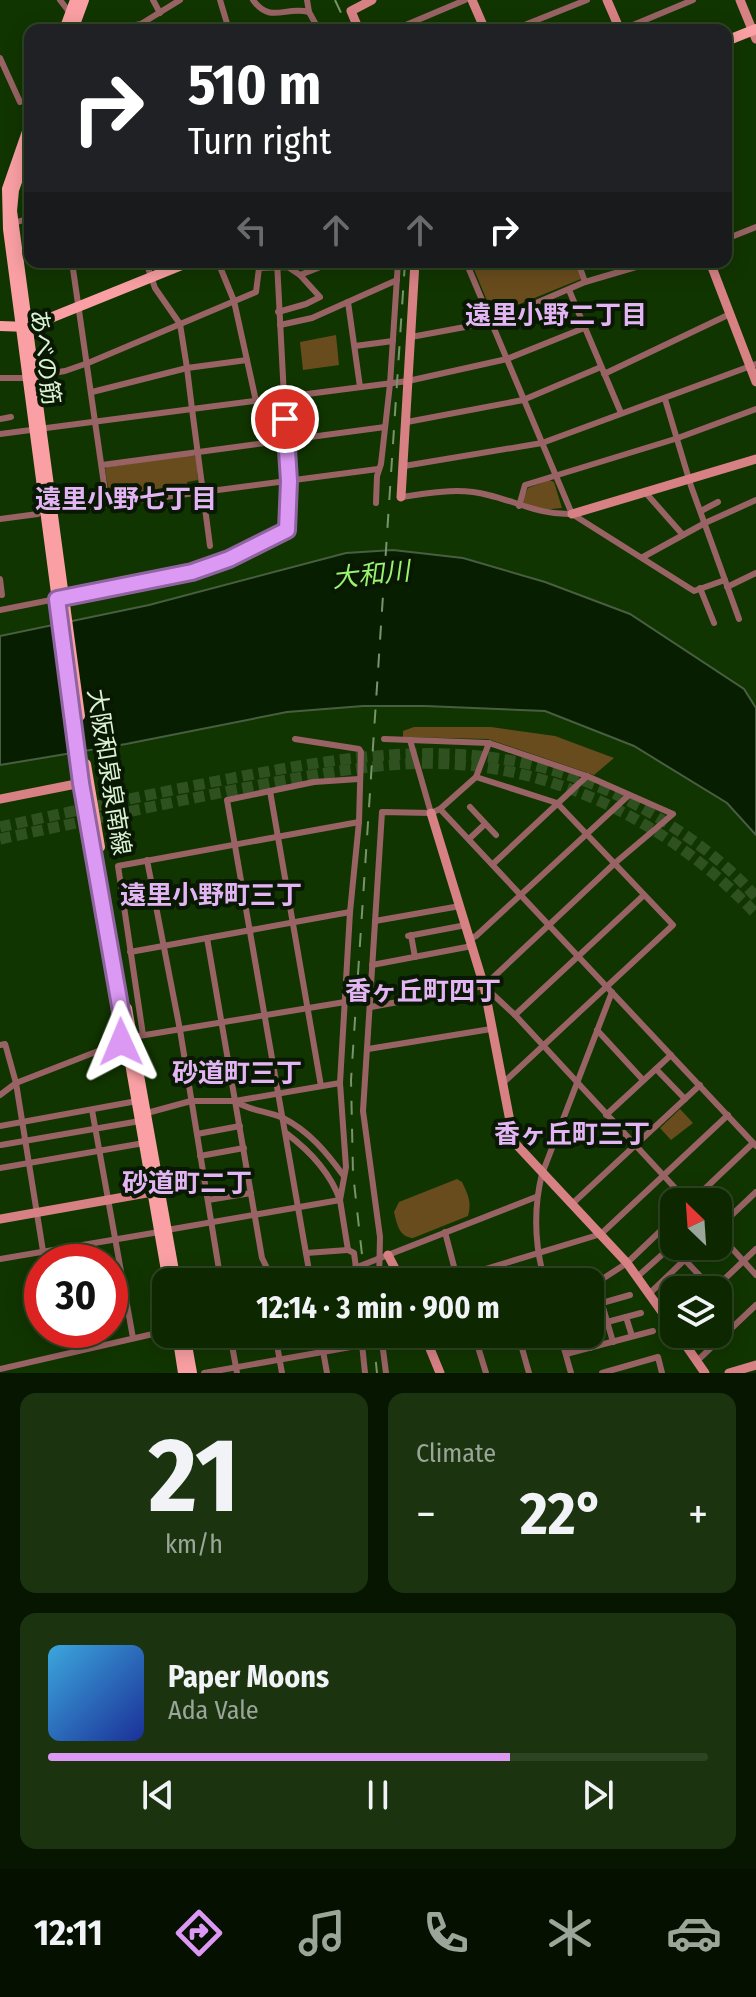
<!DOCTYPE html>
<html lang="en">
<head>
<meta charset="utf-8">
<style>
  body { margin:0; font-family:"Fira Sans Condensed","Noto Sans JP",sans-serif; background:#1b340f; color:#f1f3f6; height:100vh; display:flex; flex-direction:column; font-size:30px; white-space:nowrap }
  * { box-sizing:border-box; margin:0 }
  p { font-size:26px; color:#9aa699 }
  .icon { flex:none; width:44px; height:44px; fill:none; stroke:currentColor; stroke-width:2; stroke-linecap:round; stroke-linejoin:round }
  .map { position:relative; height:1373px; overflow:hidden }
  .drawer { display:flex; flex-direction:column; gap:20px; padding:20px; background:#071600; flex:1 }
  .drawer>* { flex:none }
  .banner { position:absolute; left:24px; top:24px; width:708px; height:244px; border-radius:16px; box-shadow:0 4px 20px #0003,0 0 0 2px #2d4422; background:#202124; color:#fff; overflow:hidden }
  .needle { width:52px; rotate:335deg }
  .controls { position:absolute; left:660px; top:1188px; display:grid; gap:16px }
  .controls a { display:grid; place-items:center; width:72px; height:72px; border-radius:16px; background:#0d2800; box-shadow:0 4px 20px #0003,0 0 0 2px #2d4422; font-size:40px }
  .speed { position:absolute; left:24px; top:1244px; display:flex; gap:16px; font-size:40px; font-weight:700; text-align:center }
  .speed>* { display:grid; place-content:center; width:104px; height:104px; border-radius:50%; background:#0d2800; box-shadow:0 4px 20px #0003,0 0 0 2px #2d4422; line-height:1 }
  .speed .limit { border:12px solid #d22; background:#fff; color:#111 }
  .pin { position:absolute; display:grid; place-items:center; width:68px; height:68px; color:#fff; margin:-34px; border:4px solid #fff; border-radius:50%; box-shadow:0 2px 8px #0007 }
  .me { position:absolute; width:88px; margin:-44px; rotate:359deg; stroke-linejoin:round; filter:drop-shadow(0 0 6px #0008) }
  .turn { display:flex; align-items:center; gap:28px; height:168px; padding:0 32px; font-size:36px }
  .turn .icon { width:104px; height:104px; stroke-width:2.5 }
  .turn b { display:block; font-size:56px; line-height:68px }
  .lanes { display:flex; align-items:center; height:76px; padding:0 32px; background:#0003; justify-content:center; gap:40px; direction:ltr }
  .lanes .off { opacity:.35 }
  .big { font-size:60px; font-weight:700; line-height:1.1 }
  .drawer .widget { flex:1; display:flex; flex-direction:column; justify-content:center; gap:12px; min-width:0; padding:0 28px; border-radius:16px; background:#1b340f }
  .drawer .dial { align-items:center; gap:0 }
  .dial b { font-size:104px; line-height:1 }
  .song { display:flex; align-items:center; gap:24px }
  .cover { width:96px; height:96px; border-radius:12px; background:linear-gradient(135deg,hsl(200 70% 55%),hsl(230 70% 35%)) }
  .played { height:8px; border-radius:4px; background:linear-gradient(90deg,#dc99f4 70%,#2d4422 70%) }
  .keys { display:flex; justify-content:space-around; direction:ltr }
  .heat { display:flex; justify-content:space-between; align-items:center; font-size:44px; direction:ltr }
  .drawer .tiles { flex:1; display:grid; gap:20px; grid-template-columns:1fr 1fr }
  .widget:last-child { grid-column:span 2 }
  .trip { position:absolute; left:152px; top:1268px; width:452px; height:80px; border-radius:16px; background:#0d2800; box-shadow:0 4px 20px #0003,0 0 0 2px #2d4422; font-weight:700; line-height:80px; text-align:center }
  .menu { display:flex; height:128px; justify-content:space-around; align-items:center; background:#051000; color:#9aa699 }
  .menu .icon { width:56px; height:56px }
  .menu .current { color:#dc99f4 }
  .menu b { font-size:36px; color:#f1f3f6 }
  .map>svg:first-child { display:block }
  .green { fill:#694c1d }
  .water { fill:#081e00; stroke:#485e40; stroke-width:2 }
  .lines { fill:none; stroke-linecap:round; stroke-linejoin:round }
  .highway-tunnel { stroke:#2f5120; stroke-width:11; stroke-dasharray:11 5.5; stroke-linecap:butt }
  .street { stroke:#996365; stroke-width:6 }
  .secondary { stroke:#d88185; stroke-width:9 }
  .primary { stroke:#faa0a4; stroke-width:10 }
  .rail { stroke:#77946b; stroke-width:2; stroke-dasharray:14 14; stroke-linecap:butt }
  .route-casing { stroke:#8f639f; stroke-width:20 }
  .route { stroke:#dc99f4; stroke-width:14 }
  .labels { text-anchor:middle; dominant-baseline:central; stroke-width:8; stroke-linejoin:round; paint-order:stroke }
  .street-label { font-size:24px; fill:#dcf2d4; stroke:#091803 }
  .neighbourhood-label { font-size:26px; font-weight:bold; fill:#e4b5f5; stroke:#091803 }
  .water-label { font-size:26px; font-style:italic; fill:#9af470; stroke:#091803 }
</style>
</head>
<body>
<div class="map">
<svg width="756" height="1373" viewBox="0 0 756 1373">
  <rect width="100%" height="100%" fill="#113500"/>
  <!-- green -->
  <g class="green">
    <path d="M 471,262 L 575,262 L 581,279 L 493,315 Z"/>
    <path d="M 336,335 L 339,365 L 303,370 L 300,342 Z"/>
    <path d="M 193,455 L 196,457 L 198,480 L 187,482 L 188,491 L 110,500 L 105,469 L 107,467 Z"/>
    <path d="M 549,480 L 554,482 L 562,508 L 542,510 L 522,502 L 528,488 Z"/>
    <path d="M 414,727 L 491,727 L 555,736 L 614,758 L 594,775 L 488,739 L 403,737 L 403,731 Z"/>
    <path d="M 680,1109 L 693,1123 L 671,1140 L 660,1128 Z"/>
    <path d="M 457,1179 L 462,1182 C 468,1195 472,1202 468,1216 L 413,1238 C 399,1237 397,1224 394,1212 L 399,1202 Z"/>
  </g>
  <!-- water -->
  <path class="water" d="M 393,550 L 463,558 L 545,582 L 630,614 L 744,689 L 756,708 L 756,835 L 727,803 L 634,746 L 545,711 L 425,706 L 363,706 L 287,712 L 126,744 L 0,765 L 0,636 L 149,605 L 346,553 Z"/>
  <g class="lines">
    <!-- highway-tunnel -->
    <g class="highway-tunnel">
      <path d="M 0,827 C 79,810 159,792 238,777 C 392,747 522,732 662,820 C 696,841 729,866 756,897"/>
      <path d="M 0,839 C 81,822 162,804 244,788 C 297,778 351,767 405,764 C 541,756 665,818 756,914"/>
    </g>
    <!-- street -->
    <g class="street">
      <path d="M 60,0 L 70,13"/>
      <path d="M 153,0 L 160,13"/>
      <path d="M 220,0 L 229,30"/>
      <path d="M 253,0 C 270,24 285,6 309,12"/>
      <path d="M 307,0 L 309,12 L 319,30"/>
      <path d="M 110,30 L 141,24 L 180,0"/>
      <path d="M 394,30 L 465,0"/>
      <path d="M 512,30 L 587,0"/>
      <path d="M 621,30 L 693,0"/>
      <path d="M 0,58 L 20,102"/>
      <path d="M 14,223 L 30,218"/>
      <path d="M 726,239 L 756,227"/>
      <path d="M 72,262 L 107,505"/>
      <path d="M 218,262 L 234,301 L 256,401"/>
      <path d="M 466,262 L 572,514 L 694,591 L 725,580"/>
      <path d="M 578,262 L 585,282"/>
      <path d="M 569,290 L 621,413"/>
      <path d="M 348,302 L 360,387"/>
      <path d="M 278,312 L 306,304 L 320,297 L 300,275"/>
      <path d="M 280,325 L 312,318 L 397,280"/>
      <path d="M 411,337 L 492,322 L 585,282 L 653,262"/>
      <path d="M 355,346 L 393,341"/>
      <path d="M 604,374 L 730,314"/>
      <path d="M 34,376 L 65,371 L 88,363 L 256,292 L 259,268 L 288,267 L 300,275 L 333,262"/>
      <path d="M 0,378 L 27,378"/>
      <path d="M 92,392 L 187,368 L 180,324 L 155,288 L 146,262"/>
      <path d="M 665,399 L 691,486 L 739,619"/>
      <path d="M 0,419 L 11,417"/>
      <path d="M 407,422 L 523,400 L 601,367"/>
      <path d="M 0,434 L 192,409 L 187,368 L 247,360"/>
      <path d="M 102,465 L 385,427"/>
      <path d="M 404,466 L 542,443 L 756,364"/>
      <path d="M 645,492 L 683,535"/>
      <path d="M 401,497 C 430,493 459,487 488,495 C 518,502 540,515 572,514"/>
      <path d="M 376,503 L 377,476 L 381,464 L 390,384 L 398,262"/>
      <path d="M 519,506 L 525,485 L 675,439 L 756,409"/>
      <path d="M 59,511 L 378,469"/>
      <path d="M 701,511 L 718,502"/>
      <path d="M 0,519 L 38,514"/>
      <path d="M 287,530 L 289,481 L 284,397 L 408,381 L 507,359 L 584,328"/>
      <path d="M 210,546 L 192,409 L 284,397 L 277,262"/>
      <path d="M 643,557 L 705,523 L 756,500"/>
      <path d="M 0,579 L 2,595"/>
      <path d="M 727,587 L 756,573"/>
      <path d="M 700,588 L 714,623"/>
      <path d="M 0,610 L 192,572 L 229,559 L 293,528"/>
      <path d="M 295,739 L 359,749 L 361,752 L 359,822 L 350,912 L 340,1083 L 346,1167 L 340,1200 L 348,1250 L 306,1253"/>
      <path d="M 410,740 L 431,813"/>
      <path d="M 476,777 L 489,743"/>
      <path d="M 270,791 L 321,1086"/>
      <path d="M 470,807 L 496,835"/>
      <path d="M 440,809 L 756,1146"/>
      <path d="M 469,839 L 485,824"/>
      <path d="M 147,860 L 180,1030 L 221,1282"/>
      <path d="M 493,864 L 587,776"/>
      <path d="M 375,921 L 460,906"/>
      <path d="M 411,935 L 415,957"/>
      <path d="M 408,936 L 466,925"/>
      <path d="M 207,938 L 262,1258 L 274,1282"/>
      <path d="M 470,939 L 476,936 L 629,795"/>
      <path d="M 130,952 L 350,912"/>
      <path d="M 372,965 L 472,946"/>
      <path d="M 486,988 L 515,1015 L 688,1202"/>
      <path d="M 371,1007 L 484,986 L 615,863 L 673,814 L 587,776 L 489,743 L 384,739"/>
      <path d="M 515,1015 L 644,895"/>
      <path d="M 597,1030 L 643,1080"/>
      <path d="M 143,1035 L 118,866 L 359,822"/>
      <path d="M 139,1036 L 345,1002"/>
      <path d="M 0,1045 L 5,1044 L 6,1047 L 16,1083 L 43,1251"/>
      <path d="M 368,1049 L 491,1029"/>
      <path d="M 656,1069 L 685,1099"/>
      <path d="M 0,1095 L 16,1083 L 129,1039"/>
      <path d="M 235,1101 C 249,1111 268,1111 283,1118 C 309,1131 327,1153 343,1175"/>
      <path d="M 92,1110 L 133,1338"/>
      <path d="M 147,1113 L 191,1101 L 235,1101 L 340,1083"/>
      <path d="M 606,1115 L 671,1055"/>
      <path d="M 0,1126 L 137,1101"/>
      <path d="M 197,1134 L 240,1126"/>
      <path d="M 1,1145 L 140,1121"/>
      <path d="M 200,1156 L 244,1148"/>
      <path d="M 0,1168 L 144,1143"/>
      <path d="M 204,1178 L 247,1170"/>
      <path d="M 208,1200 L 251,1193"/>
      <path d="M 691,1202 L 753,1143"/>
      <path d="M 572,1204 L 700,1085"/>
      <path d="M 718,1228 L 756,1192"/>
      <path d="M 167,1230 L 340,1200 C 330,1172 310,1151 286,1133"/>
      <path d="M 445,1232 L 457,1278"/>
      <path d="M 718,1233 L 756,1275"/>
      <path d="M 348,1250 L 354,1253 L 358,1282"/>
      <path d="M 0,1259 L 159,1232"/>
      <path d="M 685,1260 L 713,1290"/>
      <path d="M 637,1277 L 674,1244"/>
      <path d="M 311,1282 L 227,800 L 314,782 L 359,779"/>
      <path d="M 319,1282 L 536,1197"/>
      <path d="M 379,1282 L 380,1237 L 363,1111 L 382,812 L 431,813 L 440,809 L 476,777 L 557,803 L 673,925 L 503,1083"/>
      <path d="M 443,1282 L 601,1234 L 728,1115"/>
      <path d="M 545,1282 C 535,1247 533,1210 542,1174 L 612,992"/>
      <path d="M 596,1283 L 613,1342"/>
      <path d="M 590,1287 L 627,1263 L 674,1218"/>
      <path d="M 681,1290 L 698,1274"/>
      <path d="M 713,1290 L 756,1249"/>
      <path d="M 649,1294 L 699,1246"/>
      <path d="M 602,1303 L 630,1295"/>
      <path d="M 661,1310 L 674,1297"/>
      <path d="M 626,1317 L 632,1336"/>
      <path d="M 607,1322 L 641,1313"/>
      <path d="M 230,1334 L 237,1373"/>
      <path d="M 275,1334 L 282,1373"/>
      <path d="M 320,1334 L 327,1373"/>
      <path d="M 361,1334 L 365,1373"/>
      <path d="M 381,1334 L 386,1373"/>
      <path d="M 474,1334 L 486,1373"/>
      <path d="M 518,1334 L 529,1373"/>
      <path d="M 560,1334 L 571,1373"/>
      <path d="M 586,1334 L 590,1348"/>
      <path d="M 566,1354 L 653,1331"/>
      <path d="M 697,1361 L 756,1305"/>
      <path d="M 0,1369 L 166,1331"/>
      <path d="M 204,1373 L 362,1345"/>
      <path d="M 602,1373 L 658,1357 L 662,1373"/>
    </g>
    <!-- secondary -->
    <g class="secondary">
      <path d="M 472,0 L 485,30"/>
      <path d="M 607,0 L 620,30"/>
      <path d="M 740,0 L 756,39"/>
      <path d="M 359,30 L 351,11 L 372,0"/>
      <path d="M 710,262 L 756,382"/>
      <path d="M 401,497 L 415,262"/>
      <path d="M 572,514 L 756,459"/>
      <path d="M 0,799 L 76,784"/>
      <path d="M 431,813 L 484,986 L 514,1142 L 627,1263 L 674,1329"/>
      <path d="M 0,1219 L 158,1191"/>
      <path d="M 388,1255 L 402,1282"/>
      <path d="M 424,1334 L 440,1373"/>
      <path d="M 678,1334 L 705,1373"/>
      <path d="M 729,1373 L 756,1365"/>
    </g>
    <!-- primary -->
    <g class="primary">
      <path d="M 64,30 L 75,0"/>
      <path d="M 73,30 L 84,0"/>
      <path d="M 726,41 L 756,29"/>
      <path d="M 30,123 L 7,189 L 8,229 L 80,775 L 168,1282"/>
      <path d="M 30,145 L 14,190 L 12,211 L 80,716"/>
      <path d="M 0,326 L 28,327 L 189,262"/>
      <path d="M 86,764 L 100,847"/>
      <path d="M 127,1008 L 176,1282"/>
      <path d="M 177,1334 L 183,1373"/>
      <path d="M 185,1334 L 192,1373"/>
    </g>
    <!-- rail -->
    <g class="rail">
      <path d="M 335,0 L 349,30"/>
      <path d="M 365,1282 L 353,1173 L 351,1080 L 405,262"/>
      <path d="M 373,1334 L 377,1373"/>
    </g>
  </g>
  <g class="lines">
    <!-- route casing -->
    <g class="route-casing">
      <path id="route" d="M 121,1042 L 126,1040 L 81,783 L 57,599 L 192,572 L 229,559 L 287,530 L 289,481 L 285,419"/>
    </g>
    <!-- route -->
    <use href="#route" class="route"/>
  </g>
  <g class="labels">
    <!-- street labels -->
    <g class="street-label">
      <text transform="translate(45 357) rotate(82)">あべの筋</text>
      <text transform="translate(109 772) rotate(81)">大阪和泉泉南線</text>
    </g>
    <!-- neighbourhood labels -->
    <g class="neighbourhood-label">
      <text x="556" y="315">遠里小野二丁目</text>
      <text x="126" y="499">遠里小野七丁目</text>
      <text x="211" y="895">遠里小野町三丁</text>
      <text x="423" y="991">香ヶ丘町四丁</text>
      <text x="237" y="1073">砂道町三丁</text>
      <text x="572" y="1134">香ヶ丘町三丁</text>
      <text x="187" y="1183">砂道町二丁</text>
    </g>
    <!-- water labels -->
    <g class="water-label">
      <text transform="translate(371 575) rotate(-6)">大和川</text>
    </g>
  </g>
</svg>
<div class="controls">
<a><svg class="needle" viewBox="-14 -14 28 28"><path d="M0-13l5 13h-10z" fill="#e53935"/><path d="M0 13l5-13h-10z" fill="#9aa699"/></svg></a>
<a><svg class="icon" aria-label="layers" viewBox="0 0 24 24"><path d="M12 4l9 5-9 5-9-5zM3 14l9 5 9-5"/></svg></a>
</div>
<div class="speed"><div class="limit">30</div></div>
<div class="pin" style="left:285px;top:419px;background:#d93025"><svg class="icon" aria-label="arrive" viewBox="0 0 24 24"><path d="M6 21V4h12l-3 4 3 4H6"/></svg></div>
<svg class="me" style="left:121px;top:1042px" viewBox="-20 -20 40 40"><path d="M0-17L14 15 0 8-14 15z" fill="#dc99f4" stroke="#fff" stroke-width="4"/></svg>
<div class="trip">12:14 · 3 min · 900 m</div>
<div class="banner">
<div class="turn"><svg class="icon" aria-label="right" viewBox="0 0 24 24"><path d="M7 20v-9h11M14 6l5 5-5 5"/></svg><div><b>510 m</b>Turn right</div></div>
<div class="lanes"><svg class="icon off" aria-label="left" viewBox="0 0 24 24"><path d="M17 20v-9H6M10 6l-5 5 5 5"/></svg><svg class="icon off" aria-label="ahead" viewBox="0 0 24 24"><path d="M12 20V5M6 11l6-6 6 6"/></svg><svg class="icon off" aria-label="ahead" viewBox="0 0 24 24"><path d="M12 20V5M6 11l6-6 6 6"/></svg><svg class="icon" aria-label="right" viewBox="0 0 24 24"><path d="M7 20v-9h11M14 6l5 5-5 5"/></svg></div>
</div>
</div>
<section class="drawer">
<div class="tiles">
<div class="widget dial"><b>21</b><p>km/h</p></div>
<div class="widget"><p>Climate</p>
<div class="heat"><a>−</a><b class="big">22°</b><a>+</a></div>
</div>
<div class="widget">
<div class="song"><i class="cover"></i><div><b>Paper Moons</b><p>Ada Vale</p></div></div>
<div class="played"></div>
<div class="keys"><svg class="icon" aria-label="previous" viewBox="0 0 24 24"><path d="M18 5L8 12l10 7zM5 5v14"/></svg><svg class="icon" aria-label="pause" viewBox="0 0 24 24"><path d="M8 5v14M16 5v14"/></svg><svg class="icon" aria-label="next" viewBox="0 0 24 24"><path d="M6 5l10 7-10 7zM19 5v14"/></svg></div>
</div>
</div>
</section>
<nav class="menu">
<b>12:11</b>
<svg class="icon current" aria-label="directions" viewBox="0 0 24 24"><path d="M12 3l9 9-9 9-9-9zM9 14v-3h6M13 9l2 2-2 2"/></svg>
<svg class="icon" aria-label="music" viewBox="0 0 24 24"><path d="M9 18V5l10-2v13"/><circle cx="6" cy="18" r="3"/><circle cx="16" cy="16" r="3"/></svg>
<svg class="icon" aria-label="phone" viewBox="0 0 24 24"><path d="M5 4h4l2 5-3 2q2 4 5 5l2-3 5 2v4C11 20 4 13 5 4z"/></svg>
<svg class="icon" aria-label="climate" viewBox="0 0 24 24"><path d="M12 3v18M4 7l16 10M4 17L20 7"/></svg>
<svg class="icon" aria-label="car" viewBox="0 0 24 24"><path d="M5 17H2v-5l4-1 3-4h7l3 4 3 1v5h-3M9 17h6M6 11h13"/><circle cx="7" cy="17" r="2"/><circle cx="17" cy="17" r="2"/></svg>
</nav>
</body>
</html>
